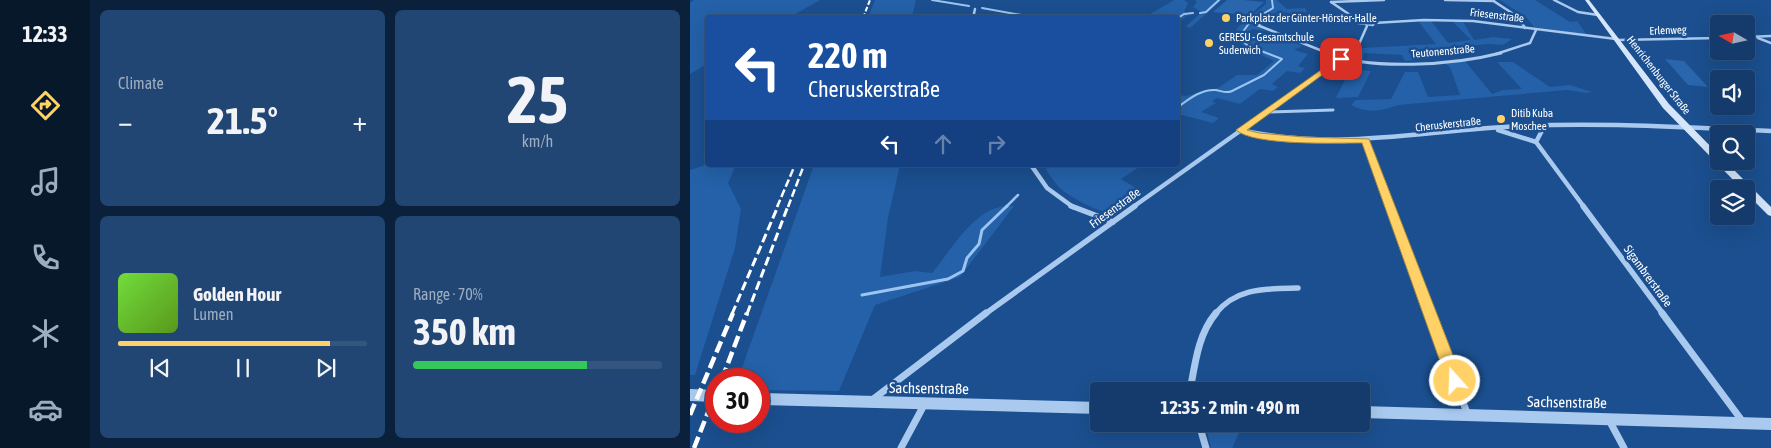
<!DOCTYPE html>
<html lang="en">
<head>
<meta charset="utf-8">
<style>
  body { margin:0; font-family:"Asap Condensed",sans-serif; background:#214673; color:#f1f3f6; height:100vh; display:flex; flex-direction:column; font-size:19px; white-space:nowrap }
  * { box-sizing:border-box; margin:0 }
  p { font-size:16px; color:#9dadc1 }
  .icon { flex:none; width:28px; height:28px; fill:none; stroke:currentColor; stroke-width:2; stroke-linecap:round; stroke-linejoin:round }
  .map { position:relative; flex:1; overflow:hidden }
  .sheet { display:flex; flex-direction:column; gap:10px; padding:10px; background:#0b203b; width:600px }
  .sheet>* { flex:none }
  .guide { position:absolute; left:15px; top:15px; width:475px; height:152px; border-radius:5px; box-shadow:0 5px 20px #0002,0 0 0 1px #33557e; background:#1a4fa0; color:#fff; overflow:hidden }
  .needle { width:32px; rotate:279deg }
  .controls { position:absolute; left:1020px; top:15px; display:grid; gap:10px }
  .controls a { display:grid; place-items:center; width:45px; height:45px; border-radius:5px; background:#143b6b; box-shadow:0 5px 20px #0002,0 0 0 1px #33557e; font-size:25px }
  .speed { position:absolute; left:15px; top:368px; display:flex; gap:10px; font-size:25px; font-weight:700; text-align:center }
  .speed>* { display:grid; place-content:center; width:65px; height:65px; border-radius:50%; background:#143b6b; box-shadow:0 5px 20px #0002,0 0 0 1px #33557e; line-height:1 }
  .speed .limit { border:8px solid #d22; background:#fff; color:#111 }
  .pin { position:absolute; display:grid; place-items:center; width:42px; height:42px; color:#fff; margin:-21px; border-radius:10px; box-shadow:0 2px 8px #0006 }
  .me { position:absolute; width:55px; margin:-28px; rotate:340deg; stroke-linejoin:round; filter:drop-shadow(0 0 4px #0008) }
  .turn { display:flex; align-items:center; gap:18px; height:105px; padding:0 20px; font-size:22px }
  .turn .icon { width:65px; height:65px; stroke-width:2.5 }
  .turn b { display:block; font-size:35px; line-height:42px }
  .lanes { display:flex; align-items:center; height:48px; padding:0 20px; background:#0003; justify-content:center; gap:25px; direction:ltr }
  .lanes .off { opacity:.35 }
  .big { font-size:38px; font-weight:700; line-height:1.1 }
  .sheet .card { flex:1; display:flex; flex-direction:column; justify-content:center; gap:8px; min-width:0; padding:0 18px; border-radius:8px; background:#214673 }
  .sheet .dial { align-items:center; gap:0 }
  .dial b { font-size:65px; line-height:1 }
  .song { display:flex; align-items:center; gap:15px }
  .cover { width:60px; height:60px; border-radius:8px; background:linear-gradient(135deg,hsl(100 70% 55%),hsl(90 70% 35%)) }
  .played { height:5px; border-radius:2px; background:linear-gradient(90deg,#ffd166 85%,#33557e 85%) }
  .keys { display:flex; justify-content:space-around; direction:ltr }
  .heat { display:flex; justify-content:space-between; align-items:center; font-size:28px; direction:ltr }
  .charge { height:8px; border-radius:4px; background:linear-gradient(90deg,#34c759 70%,#33557e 0) }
  .sheet .tiles { flex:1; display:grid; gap:10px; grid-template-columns:repeat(2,1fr) }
  .trip { position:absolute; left:400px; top:382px; width:280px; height:50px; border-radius:5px; background:#143b6b; box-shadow:0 5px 20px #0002,0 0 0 1px #33557e; font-weight:700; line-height:50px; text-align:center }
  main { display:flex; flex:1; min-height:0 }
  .menu { display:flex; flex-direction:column; width:90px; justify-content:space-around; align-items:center; background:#08182b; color:#9dadc1 }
  .menu .icon { width:35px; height:35px }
  .menu .current { color:#ffd166 }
  .menu b { font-size:22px; color:#f1f3f6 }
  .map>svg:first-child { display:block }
  .green { fill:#2461a8 }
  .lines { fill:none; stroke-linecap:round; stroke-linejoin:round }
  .stream-far2 { stroke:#9cc4f0; stroke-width:2 }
  .stream-far1 { stroke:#9cc4f0; stroke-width:2.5 }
  .stream { stroke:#9cc4f0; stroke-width:3 }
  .building { fill:#2a66ad }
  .minor-far4 { stroke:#a9c9ee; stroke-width:2.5 }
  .minor-far3 { stroke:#a9c9ee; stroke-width:3 }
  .minor-far2 { stroke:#a9c9ee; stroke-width:4.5 }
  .minor-far1 { stroke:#a9c9ee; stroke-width:5.5 }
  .minor { stroke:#a9c9ee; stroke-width:7 }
  .tertiary { stroke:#a9c9ee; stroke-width:12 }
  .secondary { fill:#d6e6fa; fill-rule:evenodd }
  .rail-far3 { stroke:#fff; stroke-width:2; stroke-dasharray:5 2; stroke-linecap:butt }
  .rail-far2 { stroke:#fff; stroke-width:2.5; stroke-dasharray:8 3; stroke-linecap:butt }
  .rail-far1 { stroke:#fff; stroke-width:3; stroke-dasharray:9 4; stroke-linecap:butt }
  .rail { stroke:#fff; stroke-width:4.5; stroke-dasharray:12 5; stroke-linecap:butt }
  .route { fill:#ffd166; stroke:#a68842 }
  .poi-dot { fill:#ffd166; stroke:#1b4f8f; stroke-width:2 }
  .labels { text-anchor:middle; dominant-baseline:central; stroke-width:5; stroke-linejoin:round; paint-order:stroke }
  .far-street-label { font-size:11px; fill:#fff; stroke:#1b4f8f }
  .far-poi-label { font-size:11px; fill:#fff; stroke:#1b4f8f; text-anchor:start }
  .street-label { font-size:12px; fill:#fff; stroke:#1b4f8f }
  .near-street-label { font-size:15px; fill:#fff; stroke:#1b4f8f }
</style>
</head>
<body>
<main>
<nav class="menu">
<b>12:33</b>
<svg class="icon current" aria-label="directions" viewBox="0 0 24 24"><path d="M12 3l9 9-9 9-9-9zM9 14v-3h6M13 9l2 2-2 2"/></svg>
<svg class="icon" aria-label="music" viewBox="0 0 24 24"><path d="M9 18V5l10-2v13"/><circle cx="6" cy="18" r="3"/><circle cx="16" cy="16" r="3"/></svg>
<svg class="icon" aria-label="phone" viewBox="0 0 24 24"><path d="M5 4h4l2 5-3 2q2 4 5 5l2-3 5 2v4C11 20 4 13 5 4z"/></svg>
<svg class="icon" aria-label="climate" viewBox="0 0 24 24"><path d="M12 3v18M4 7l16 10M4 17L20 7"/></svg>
<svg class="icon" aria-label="car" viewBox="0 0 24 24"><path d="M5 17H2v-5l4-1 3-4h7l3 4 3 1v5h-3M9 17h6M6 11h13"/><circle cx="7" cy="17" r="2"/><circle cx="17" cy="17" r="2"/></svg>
</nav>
<section class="sheet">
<div class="tiles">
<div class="card"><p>Climate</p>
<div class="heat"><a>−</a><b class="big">21.5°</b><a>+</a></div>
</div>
<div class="card dial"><b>25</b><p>km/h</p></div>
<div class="card">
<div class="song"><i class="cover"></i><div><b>Golden Hour</b><p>Lumen</p></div></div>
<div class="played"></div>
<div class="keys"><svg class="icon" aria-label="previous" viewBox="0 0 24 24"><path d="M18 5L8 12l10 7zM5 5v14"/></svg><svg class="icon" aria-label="pause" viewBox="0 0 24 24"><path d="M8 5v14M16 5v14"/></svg><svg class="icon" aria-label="next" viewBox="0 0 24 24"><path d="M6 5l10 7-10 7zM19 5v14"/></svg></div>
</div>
<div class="card"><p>Range · 70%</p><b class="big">350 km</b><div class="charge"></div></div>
</div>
</section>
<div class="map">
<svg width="1081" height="448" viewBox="0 0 1081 448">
  <rect width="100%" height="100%" fill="#1b4f8f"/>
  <!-- green -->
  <g class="green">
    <path d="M 4,0 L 130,0 L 100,17 L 18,18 L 17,64 L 0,74 L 0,3 Z"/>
    <path d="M 185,0 L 226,0 L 222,17 L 178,17 Z"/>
    <path d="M 484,0 L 494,0 L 498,3 L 494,12 L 498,15 L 488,22 L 488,18 L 455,17 Z"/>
    <path d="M 505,0 L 532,0 L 500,28 L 496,26 L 512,12 L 503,7 L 507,2 Z"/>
    <path d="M 576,0 L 587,0 L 597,9 L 615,8 L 617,12 L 599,13 L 589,11 L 561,24 L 576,31 L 563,29 L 553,36 L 577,37 L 587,35 L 612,46 L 604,50 L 618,54 L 608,66 L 615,68 L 610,73 L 597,71 L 582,84 L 588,87 L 583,91 L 570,89 L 550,104 L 527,98 L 522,101 L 526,103 L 511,112 L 529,118 L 523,123 L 488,114 L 488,95 L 496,96 L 528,88 L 547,75 L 567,75 L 584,61 L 556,48 L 542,36 L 549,26 L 576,4 Z"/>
    <path d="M 810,0 L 845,0 L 880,22 L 887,21 L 897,35 L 844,27 L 837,18 Z"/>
    <path d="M 728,21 L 741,21 L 758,43 L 781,40 L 763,22 L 773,22 L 784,40 L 803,37 L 822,39 L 813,45 L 798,44 L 718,52 L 726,60 L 715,61 L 712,55 L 674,53 L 673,60 L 659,58 L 659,55 L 673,48 L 746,44 Z"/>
    <path d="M 775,61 L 802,94 L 813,90 L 832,89 L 807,62 L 823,62 L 860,87 L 880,85 L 902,92 L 896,93 L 877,90 L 708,105 C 693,111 676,114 661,105 L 666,100 L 701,99 L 715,72 L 728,72 L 738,97 L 770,95 L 760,67 L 754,63 Z"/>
    <path d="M 653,62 L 659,64 L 660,69 L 681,71 L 668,97 L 646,98 L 659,72 L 641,70 Z"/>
    <path d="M 17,159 L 18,165 L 46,165 L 38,183 L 51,209 L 45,248 L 5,375 L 0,375 L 0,170 L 13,166 Z"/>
    <path d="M 124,165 L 210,165 L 198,218 L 190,277 L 225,271 L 242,273 C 263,248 287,202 324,206 L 270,277 L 185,305 L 149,391 L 69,390 L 69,379 L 48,379 Z"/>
    <path d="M 355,165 L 452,165 L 431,179 L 454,193 C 445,200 433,212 420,212 C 408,213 376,195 368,186 C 363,181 360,175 356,170 L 358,166 Z"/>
    <path d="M 521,429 L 551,429 L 542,448 L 521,448 L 517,432 Z"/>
  </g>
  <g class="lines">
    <!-- stream-far2 -->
    <g class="stream-far2">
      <path d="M 242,0 L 279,6"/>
      <path d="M 292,8 L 348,18"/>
      <path d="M 510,13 L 516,12 L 529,0"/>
      <path d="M 488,18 L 494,14 L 503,13"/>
      <path d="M 488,107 C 499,99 511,89 526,90 C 532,91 536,94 542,91 L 574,75 L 592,59 L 558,46 L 549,37 L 560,22 L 583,8 L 582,0"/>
    </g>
    <!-- stream-far1 -->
    <path class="stream-far1" d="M 316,207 L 328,195"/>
    <!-- stream -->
    <path class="stream" d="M 172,295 L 258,279 L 273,271 L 277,258 L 289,244 L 292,230 L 317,206"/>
  </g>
  <!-- building -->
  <g class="building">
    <path d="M 537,0 L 553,0 L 574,2 L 560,15 L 523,12 Z"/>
    <path d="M 975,59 L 994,61 L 1018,87 L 998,85 Z"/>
  </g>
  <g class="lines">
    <!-- minor-far4 -->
    <g class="minor-far4">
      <path d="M 755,0 L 804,1"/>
      <path d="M 802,0 L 828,17 L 835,28"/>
      <path d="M 864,0 L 888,12 L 908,15"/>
      <path d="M 641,2 L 694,0"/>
      <path d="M 641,2 L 669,21"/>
      <path d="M 592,13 L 567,25 L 640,54"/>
      <path d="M 283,18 L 285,9"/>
      <path d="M 674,21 L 684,23 L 683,25 L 668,23 Z"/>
      <path d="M 684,23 L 734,20 L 783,21 L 926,39"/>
      <path d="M 1056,37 L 1081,36"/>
      <path d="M 1068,38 L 1081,43"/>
      <path d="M 927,40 L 1029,38"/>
      <path d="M 657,54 L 669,44 L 677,26"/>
      <path d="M 806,54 L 840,43 L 846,30"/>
    </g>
    <!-- minor-far3 -->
    <g class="minor-far3">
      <path d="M 636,53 C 681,71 764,65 811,53"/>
      <path d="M 579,112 L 643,110"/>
      <path d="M 563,122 L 658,53"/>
    </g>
    <!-- minor-far2 -->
    <g class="minor-far2">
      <path d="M 855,125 L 846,142 L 894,207"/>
      <path d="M 550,130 C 651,152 732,130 832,126 C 915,122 998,128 1081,131"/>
      <path d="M 808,130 L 846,142"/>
      <path d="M 676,140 L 701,207"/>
      <path d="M 341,165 L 357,188 L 383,207"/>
      <path d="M 443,207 L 564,121"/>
    </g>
    <!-- minor-far1 -->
    <g class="minor-far1">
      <path d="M 381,206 L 423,222"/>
      <path d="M 700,206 L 740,314"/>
      <path d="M 893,206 L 973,314"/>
      <path d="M 295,314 L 445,206"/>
      <path d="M 525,314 C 547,287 576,289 608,288"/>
    </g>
    <!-- minor -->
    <g class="minor">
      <path d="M 740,313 L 777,413"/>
      <path d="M 972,313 L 1053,422"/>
      <path d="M 500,391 C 505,364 508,334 526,313"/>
      <path d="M 182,400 L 296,313"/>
      <path d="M 919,420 L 934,448"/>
      <path d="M 509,424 L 516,448"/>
      <path d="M 211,448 L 234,405"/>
    </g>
    <!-- tertiary -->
    <g class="tertiary">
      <path d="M 0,395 L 26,396"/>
      <path d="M 69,399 L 409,408"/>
      <path d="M 671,412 L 1081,424"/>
    </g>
    <!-- secondary -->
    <path class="secondary" d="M 895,0 L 899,0 L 979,104 L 1029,155 L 1029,161 L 1035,161 L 1081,207 L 1081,216 L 1078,215 L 1056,193 L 1056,189 L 1052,189 L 973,108 Z"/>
    <!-- rail-far3 -->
    <path class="rail-far3" d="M 173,18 L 180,0"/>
    <!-- rail-far2 -->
    <g class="rail-far2">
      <path d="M 87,207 L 105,165"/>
      <path d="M 98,207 L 114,165"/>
    </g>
    <!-- rail-far1 -->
    <g class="rail-far1">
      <path d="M 42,314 L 88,206"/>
      <path d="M 57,314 L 98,206"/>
    </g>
    <!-- rail -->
    <g class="rail">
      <path d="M 32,379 L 57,313"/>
      <path d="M 0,415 L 43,313"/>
      <path d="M 4,448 L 26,392"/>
    </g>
  </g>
  <!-- route -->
  <path class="route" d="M 648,58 L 654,59 L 557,130 L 569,133 L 614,137 L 679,139 L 773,381 L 770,385 L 765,387 L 759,385 L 757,381 L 672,143 C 645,143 564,146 546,130 Z"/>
  <!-- markers -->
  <g class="poi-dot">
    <circle cx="536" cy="18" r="5"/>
    <circle cx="519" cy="43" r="5"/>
    <circle cx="811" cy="119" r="5"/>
  </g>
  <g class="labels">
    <!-- far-street labels -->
    <g class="far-street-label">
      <text transform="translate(807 15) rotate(7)">Friesenstraße</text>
      <text transform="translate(978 30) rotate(-2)">Erlenweg</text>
      <text transform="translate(753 51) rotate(-5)">Teutonenstraße</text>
      <text transform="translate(969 75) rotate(52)">Henrichenburger Straße</text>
      <text transform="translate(758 124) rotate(-6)">Cheruskerstraße</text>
    </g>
    <!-- far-poi labels -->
    <g class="far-poi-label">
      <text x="546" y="18">Parkplatz der Günter-Hörster-Halle</text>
      <text x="529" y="37">GERESU - Gesamtschule<tspan x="529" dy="13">Suderwich</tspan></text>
      <text x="821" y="113">Ditib Kuba<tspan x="821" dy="13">Moschee</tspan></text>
    </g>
    <!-- street labels -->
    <g class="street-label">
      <text transform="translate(425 208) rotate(-36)">Friesenstraße</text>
      <text transform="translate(958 276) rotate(54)">Sigambrerstraße</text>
    </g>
    <!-- near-street labels -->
    <g class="near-street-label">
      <text transform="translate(239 388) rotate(1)">Sachsenstraße</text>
      <text transform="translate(877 402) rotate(1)">Sachsenstraße</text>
    </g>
  </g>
</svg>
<div class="controls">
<a><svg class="needle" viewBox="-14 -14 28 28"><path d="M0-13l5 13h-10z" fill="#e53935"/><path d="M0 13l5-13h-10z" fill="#9dadc1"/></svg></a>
<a><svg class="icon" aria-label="sound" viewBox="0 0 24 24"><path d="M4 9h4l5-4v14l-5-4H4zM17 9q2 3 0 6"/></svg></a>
<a><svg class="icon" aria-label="search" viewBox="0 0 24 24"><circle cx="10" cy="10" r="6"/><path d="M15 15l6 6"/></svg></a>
<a><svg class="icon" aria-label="layers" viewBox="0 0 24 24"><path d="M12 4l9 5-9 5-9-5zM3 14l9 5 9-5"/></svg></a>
</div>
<div class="speed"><div class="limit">30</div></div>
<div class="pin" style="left:651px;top:59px;background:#d93025"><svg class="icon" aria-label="arrive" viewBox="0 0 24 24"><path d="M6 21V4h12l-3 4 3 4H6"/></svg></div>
<svg class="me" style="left:765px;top:381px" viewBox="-20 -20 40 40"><circle r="17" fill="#ffd166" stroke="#fff" stroke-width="3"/><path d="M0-11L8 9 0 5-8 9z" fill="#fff"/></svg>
<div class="trip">12:35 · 2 min · 490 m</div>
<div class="guide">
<div class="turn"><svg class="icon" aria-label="left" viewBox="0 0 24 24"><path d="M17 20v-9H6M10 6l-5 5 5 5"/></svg><div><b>220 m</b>Cheruskerstraße</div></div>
<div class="lanes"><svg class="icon" aria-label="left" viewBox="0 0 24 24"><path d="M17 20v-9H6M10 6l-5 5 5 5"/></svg><svg class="icon off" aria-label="ahead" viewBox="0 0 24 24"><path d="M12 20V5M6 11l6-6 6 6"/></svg><svg class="icon off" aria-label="right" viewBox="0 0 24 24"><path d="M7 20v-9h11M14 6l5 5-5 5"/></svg></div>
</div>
</div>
</main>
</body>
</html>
